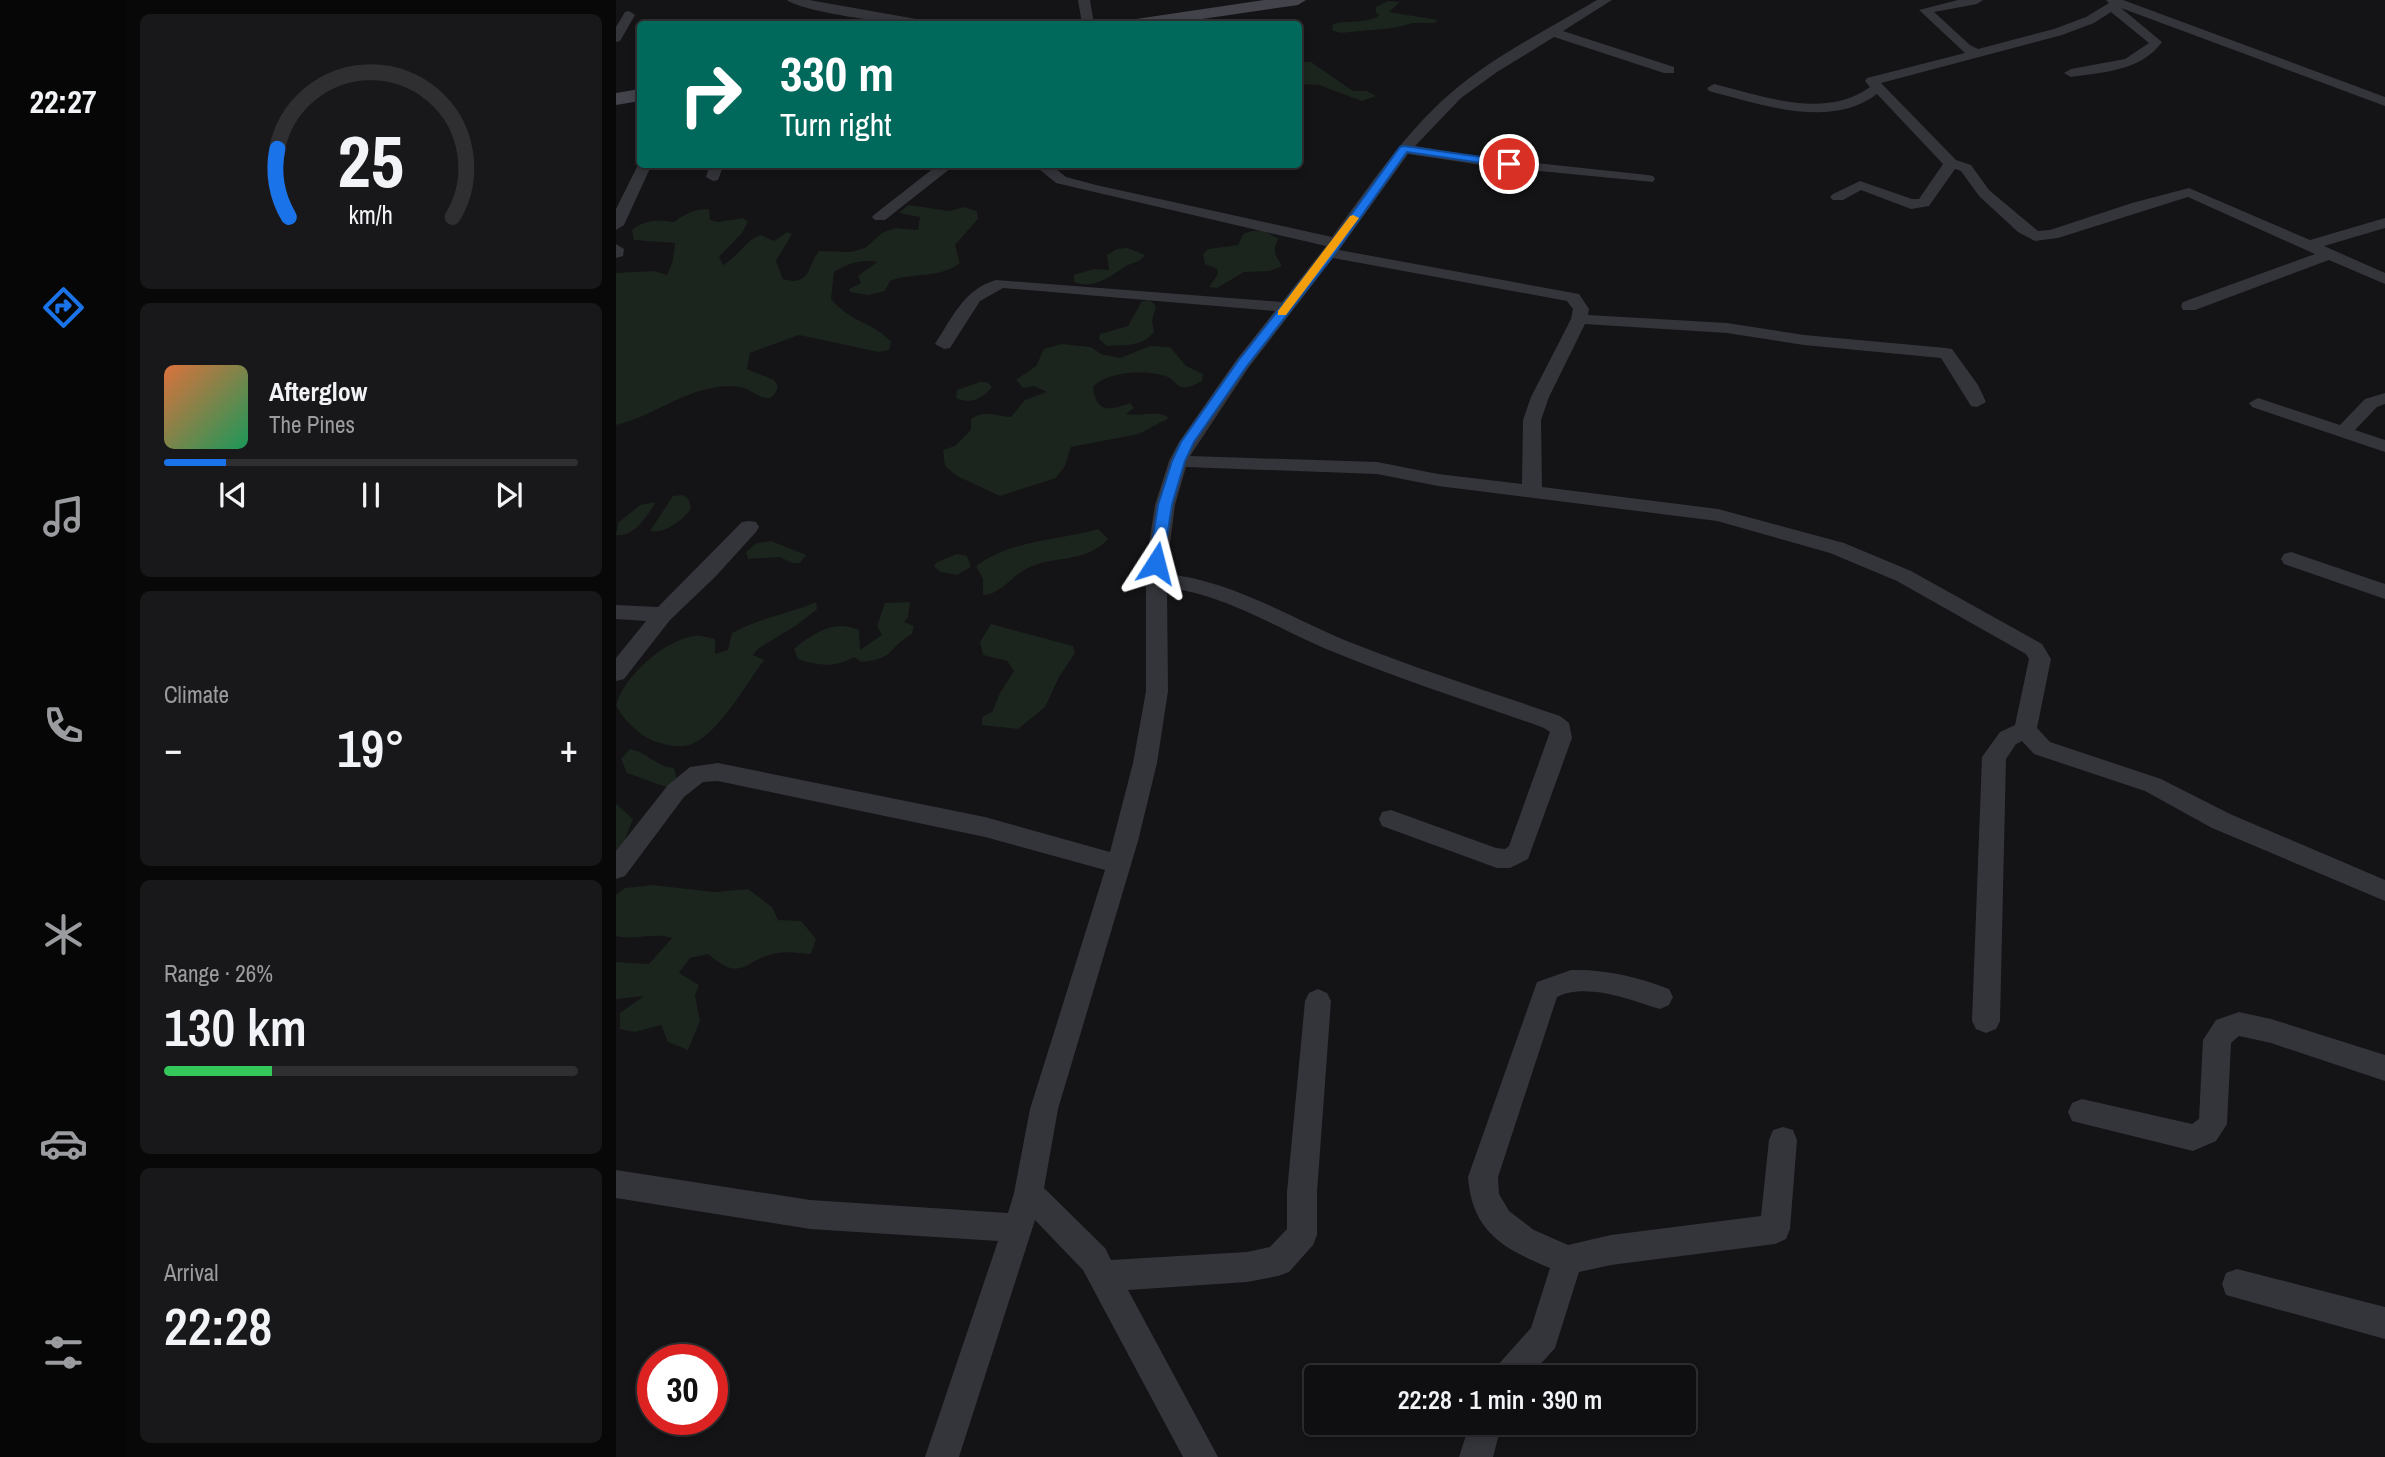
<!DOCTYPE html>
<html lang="en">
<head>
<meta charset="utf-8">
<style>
  body { margin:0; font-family:"Archivo Narrow",sans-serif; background:#181719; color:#f1f3f6; height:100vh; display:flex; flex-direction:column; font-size:26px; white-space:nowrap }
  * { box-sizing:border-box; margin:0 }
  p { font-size:23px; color:#9b9c9f }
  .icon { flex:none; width:38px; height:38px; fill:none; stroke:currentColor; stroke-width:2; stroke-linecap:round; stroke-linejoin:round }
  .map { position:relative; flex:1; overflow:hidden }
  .drawer { display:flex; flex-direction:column; gap:14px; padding:14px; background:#080809; width:490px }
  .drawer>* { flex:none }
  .banner { position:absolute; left:21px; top:21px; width:665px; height:147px; border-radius:7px; box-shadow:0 4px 10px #0003,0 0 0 2px #2f2e30; background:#00695c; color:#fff; overflow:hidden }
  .speed { position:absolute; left:21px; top:1344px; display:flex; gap:14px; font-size:35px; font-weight:700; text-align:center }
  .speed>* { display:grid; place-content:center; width:91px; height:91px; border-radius:50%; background:#0f0e10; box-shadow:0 4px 10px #0003,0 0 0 2px #2f2e30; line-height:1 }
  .speed .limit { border:10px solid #d22; background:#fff; color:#111 }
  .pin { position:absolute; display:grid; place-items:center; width:60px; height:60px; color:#fff; margin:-30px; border:4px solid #fff; border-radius:50%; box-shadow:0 2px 7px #0007 }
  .me { position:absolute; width:77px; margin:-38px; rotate:9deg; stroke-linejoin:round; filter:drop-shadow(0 0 5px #0008) }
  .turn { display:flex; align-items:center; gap:24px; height:147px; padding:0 28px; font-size:32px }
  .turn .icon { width:91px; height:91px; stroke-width:2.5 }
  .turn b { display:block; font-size:49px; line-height:60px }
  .big { font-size:52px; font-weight:600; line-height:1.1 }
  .drawer .card { flex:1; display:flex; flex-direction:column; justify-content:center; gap:10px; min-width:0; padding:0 24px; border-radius:10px; background:#181719 }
  .drawer .dial { align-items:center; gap:0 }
  .dial svg { height:182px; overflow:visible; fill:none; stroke:#2f2e30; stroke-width:7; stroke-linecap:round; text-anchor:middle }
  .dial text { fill:#f1f3f6; stroke:none }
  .song { display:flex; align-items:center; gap:21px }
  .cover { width:84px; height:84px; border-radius:10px; background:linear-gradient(135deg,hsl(20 70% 55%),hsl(150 70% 35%)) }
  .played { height:7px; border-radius:4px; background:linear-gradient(90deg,#1a73e8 15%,#2f2e30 15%) }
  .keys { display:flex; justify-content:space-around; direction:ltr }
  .heat { display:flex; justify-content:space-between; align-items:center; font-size:38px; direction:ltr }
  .charge { height:10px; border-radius:5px; background:linear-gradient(90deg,#34c759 26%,#2f2e30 0) }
  .trip { position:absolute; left:688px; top:1365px; width:392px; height:70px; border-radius:7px; background:#0f0e10; box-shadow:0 4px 10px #0003,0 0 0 2px #2f2e30; font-weight:600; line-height:70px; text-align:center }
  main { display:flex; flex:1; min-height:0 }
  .dock { display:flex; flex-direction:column; width:126px; justify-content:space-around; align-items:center; background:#060606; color:#9b9c9f }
  .dock .icon { width:49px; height:49px }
  .dock .active { color:#1a73e8 }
  .dock b { font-size:32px; color:#f1f3f6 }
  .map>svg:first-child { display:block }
  .green { fill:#1b241d }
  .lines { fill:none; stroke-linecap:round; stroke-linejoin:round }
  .minor { fill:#34353b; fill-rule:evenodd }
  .secondary { fill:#42434b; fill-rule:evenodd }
  .route { fill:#1a73e8; stroke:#114b97; stroke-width:2 }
  .slow { fill:#f59e0b }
</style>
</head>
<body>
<main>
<nav class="dock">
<b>22:27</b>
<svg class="icon active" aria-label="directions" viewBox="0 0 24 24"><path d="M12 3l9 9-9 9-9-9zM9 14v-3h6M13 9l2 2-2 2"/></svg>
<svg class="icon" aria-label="music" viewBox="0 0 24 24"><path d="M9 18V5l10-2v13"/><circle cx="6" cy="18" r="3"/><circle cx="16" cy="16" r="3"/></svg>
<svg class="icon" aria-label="phone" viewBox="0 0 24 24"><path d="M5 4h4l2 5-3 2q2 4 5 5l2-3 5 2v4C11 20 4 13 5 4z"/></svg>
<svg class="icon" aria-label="climate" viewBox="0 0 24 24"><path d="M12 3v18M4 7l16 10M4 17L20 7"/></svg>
<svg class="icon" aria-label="car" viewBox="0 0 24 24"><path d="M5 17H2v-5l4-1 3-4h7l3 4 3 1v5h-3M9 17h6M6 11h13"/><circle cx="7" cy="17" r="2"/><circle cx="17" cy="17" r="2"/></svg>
<svg class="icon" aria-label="filters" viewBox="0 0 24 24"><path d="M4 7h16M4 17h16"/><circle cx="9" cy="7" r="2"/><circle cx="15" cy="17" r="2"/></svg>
</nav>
<section class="drawer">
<div class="card dial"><svg viewBox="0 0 100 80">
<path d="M14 69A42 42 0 1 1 86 69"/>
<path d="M14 69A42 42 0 0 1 9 39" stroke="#1a73e8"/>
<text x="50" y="56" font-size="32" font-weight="700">25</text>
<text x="50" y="72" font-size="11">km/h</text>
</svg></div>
<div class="card">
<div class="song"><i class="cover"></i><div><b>Afterglow</b><p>The Pines</p></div></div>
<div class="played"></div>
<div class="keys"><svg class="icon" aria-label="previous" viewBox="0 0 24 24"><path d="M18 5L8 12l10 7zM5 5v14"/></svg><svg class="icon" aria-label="pause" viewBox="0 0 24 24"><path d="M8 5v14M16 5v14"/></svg><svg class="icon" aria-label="next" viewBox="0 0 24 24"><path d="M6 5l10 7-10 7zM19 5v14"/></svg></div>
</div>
<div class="card"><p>Climate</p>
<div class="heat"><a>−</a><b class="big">19°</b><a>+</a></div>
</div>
<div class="card"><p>Range · 26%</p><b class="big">130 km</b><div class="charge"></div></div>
<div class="card"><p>Arrival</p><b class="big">22:28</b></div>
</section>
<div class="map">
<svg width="1769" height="1457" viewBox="0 0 1769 1457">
  <rect width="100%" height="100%" fill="#141316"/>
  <!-- green -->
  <g class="green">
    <path d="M 772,1 L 784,2 L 773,12 L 822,20 L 818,23 L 797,23 L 778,28 L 724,33 L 716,30 L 717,24 C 732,20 751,24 764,15 L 760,13 L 760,7 Z"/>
    <path d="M 688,62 L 695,62 L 737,91 L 751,91 L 760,96 L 746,101 L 703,85 L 683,84 L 683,69 Z"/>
    <path d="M 292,205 L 334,211 L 347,207 L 361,211 L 362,219 L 339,245 L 344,263 C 324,279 297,272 274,281 L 269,291 L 252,295 L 234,292 L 233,289 L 245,283 L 242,276 L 261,262 C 244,259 232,264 218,272 L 215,299 C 236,324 255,320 275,342 L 273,350 L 263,352 L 183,335 L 134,353 L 131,369 L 158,380 L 162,386 C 155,411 139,390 124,387 C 117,386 108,386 102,387 C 64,392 35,417 0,425 L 0,273 L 38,271 L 51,275 L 57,260 L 59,243 L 18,240 L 16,230 C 29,219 42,220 58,222 C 70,213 78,209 93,209 L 94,220 L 102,222 L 127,218 L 132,222 L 126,233 L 103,257 L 107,265 C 122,257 130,239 145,235 L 158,241 L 171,232 L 176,234 L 160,261 L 167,279 C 195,287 191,266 203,251 L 235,252 L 249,248 L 266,233 L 279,228 L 302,230 L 304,217 L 283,213 Z"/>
    <path d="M 636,231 L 648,231 L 663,239 C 655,250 660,256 666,266 L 654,271 L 628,272 L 601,288 L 593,287 L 602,274 L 601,269 L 589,264 L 587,254 L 592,249 L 622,245 L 627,234 Z"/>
    <path d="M 512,248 L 529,255 C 523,263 518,262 510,266 C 493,277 478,290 458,282 L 458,275 L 478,269 L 493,270 L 491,255 L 501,249 Z"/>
    <path d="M 534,300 L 540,306 L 536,321 L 538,332 C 526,347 509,345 491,346 L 483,339 L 484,334 L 512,326 L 526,301 Z"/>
    <path d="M 445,344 L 475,347 L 485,354 L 504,358 L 534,346 L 554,347 L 570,366 L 587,374 L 586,381 C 580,384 572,389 565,387 C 560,385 557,379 552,377 C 532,369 491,371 477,387 C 480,413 493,411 514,403 L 518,408 L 510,414 C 526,417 540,409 553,418 L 523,434 L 455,447 L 449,466 L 440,478 L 384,496 L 341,476 L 329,466 L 327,450 L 339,446 L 355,430 L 355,419 C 370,409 379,416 395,417 L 409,400 L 431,392 L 418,386 L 407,388 L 400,380 L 420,366 L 428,349 Z"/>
    <path d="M 364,382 L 371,382 L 376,387 C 366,399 354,405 340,398 L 341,390 Z"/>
    <path d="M 67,495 L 73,500 L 75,509 C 66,520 50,534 34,531 L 57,496 Z"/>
    <path d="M 40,502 C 31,516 19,537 0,535 L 2,523 L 24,505 Z"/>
    <path d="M 482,529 L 492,539 C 470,563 442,555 414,567 C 397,574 385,595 367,595 L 367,579 L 360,566 C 397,539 440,541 482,529 Z"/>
    <path d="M 155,541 L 190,555 L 184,563 L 176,563 L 164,557 L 132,559 L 130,552 L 141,543 Z"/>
    <path d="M 341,554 L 351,556 L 355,567 L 341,575 L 324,572 L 318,566 L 321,562 Z"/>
    <path d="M 200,602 L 201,609 L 181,625 L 143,648 L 137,655 L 148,660 C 131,683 99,739 73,745 C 61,748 51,745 40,742 C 25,737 8,720 0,706 C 6,678 48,640 78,636 C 84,635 93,638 99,639 L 99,654 L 112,650 L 116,633 C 143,618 172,614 200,602 Z"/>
    <path d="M 294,602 L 292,617 L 288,622 L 298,626 L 296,634 C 271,648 280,659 245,662 L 238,657 C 220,668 202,666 182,659 L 178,649 C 197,633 218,619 243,630 L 244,650 L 266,635 L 261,626 L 269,603 Z"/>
    <path d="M 375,624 L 457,646 L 459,653 L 443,677 L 429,707 L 402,729 L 366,725 L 366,717 L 376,712 L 384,693 L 398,671 L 391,661 L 367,655 L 364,642 Z"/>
    <path d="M 14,749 C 33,753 40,767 58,768 L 61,780 L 50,787 L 11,773 L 5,759 Z"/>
    <path d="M 0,804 L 17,819 L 8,842 L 0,852 Z"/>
    <path d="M 37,885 L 98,892 L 132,889 L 156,907 L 162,920 L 185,921 L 200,939 L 195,954 C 184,954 172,951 162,953 C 128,958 128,985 92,954 L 74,958 L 63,973 L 83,985 L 79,996 L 84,1021 L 72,1050 L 52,1042 L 45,1025 L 19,1032 L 4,1029 L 4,1013 L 28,996 L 0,999 L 0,962 L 33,964 L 56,938 C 37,932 20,941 0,936 L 0,895 L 9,888 Z"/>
  </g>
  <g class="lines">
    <!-- minor -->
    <g class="minor">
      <path d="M 171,0 L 193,0 L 306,20 L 312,24 C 288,26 189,13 171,0 Z"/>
      <path d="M 462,0 L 474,0 L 478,24 L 466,24 Z"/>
      <path d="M 981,0 L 996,0 L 947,31 L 1058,67 L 1058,73 L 1048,73 L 938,37 L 881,72 L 845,98 L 799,146 L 872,158 L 1032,175 L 1037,176 L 1039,179 L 1037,182 L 872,166 L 792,154 L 723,250 L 963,294 L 973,309 L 972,315 L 1111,323 L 1188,335 L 1330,348 L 1336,349 L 1362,385 L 1370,402 L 1361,407 L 1355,406 L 1325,358 L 1188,345 L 1111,333 L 969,324 L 933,397 L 925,420 L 926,487 L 1102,509 L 1228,543 L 1295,571 L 1426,644 L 1435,659 L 1421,728 L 1434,742 L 1545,779 L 1614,814 L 1769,880 L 1769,901 L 1596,828 L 1529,791 L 1418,754 L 1406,741 L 1400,744 L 1390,759 L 1384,1021 L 1380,1029 L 1370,1033 L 1360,1029 L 1356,1021 L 1366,757 L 1384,732 L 1399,725 L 1413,659 L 1410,654 L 1281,581 L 1214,553 L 1101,521 L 822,486 L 761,474 L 570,467 L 559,505 L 550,574 C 616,580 676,619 736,643 C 804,670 875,692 944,716 L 953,723 L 956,738 L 912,859 L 894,868 L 881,868 L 766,826 L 763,819 L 766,812 L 775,810 L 880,848 L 889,849 L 893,846 L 934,732 L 928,728 C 859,703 788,681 720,653 C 667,632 608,593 551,588 L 552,691 L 541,763 L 522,841 L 442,1109 L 428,1188 L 489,1248 L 495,1260 L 631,1252 L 654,1247 L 671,1229 L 671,1192 L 689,1001 L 693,993 L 702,989 L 711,993 L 715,1001 L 701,1192 L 701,1235 L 697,1245 L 673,1272 L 662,1276 L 631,1282 L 512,1290 L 602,1457 L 567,1457 L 467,1270 L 419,1220 L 343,1457 L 309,1457 L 382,1241 L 194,1229 L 0,1198 L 0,1170 L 194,1200 L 392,1213 L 398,1193 L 414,1109 L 489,870 L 369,837 L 102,781 L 87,782 L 68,797 L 9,876 L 0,879 L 0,851 L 52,785 L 74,767 L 102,763 L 369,817 L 494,852 L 517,763 L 530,691 L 530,563 L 539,505 L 553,461 L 563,442 L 621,359 L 659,311 L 387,288 L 364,301 L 334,348 L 328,349 L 319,344 C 336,318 348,289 380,280 L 666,302 L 710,246 L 440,183 L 417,164 L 434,164 L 450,177 L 480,185 L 716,237 C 753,187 788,133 836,92 C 879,55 933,29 981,0 ZM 717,258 L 951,301 L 957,309 L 955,319 L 915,397 L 907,420 L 906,484 L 822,474 L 761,462 L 574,456 L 633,367 Z"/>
      <path d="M 1342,0 L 1367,0 L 1361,4 L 1318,12 L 1354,45 L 1362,49 L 1438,29 L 1470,17 L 1493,3 L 1490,0 L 1507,0 L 1769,97 L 1769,106 L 1505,8 L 1546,42 C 1525,71 1488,72 1455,77 L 1448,73 L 1455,69 L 1509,59 L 1533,43 L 1495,12 L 1478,23 L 1446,35 L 1265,83 L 1340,160 L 1355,165 L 1373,190 L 1422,231 L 1434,230 L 1516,203 L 1573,188 L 1694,240 L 1769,218 L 1769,228 L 1708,246 L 1769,273 L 1769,284 L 1713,260 L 1579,310 L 1567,310 L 1565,306 L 1567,302 L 1699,254 L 1572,197 L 1442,238 L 1419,241 L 1402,232 L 1363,196 L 1345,171 L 1339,169 L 1313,206 L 1295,209 L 1245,190 L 1227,200 L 1217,200 L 1214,197 L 1217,194 L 1244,181 L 1296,199 L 1303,199 L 1327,164 L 1261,94 C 1214,130 1144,104 1093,91 L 1091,88 L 1098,84 C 1147,96 1209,120 1254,87 L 1249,81 L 1251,78 L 1349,53 L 1303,10 Z"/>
      <path d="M 13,11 L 19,15 L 4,41 L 0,42 L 0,27 L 9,12 Z"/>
      <path d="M 24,161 L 24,164 L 36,164 L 8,225 L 0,230 L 0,209 Z"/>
      <path d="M 94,164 L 108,164 L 102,180 L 97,181 L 90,177 Z"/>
      <path d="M 323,164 L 340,164 L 269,220 L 259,220 L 256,217 L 259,214 Z"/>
      <path d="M 0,244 L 8,249 L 7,256 L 0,258 Z"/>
      <path d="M 1769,393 L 1769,404 L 1761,407 L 1739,430 L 1769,440 L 1769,452 L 1636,407 L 1633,403 L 1642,398 L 1724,425 L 1749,399 Z"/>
      <path d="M 133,521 L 140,522 L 143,527 L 140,532 L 99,577 L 54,620 L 8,679 L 0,681 L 0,658 L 30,621 L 0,619 L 0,605 L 42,607 L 126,522 Z"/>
      <path d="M 1675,552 L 1769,584 L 1769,599 L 1668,564 L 1665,559 L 1668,554 Z"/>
      <path d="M 955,970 C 989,969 1022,977 1053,989 L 1057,997 L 1053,1005 L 1044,1009 C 1014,1000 971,982 941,997 L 882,1177 L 883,1194 L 893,1211 L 918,1230 L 952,1245 L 995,1235 L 1145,1216 L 1153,1140 L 1157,1130 L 1167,1127 L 1177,1130 L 1181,1140 L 1174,1229 L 1170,1239 L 1159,1244 L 995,1265 L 963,1272 L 939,1348 L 913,1377 L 876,1377 L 881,1366 L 915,1328 L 934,1268 C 888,1249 856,1232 852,1177 L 921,982 Z"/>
      <path d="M 1623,1012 L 1655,1019 L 1769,1055 L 1769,1081 L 1655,1043 L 1623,1036 L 1615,1043 L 1611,1124 L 1600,1141 L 1577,1151 L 1456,1121 L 1452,1112 L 1456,1103 L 1466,1099 L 1576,1124 L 1583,1119 L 1587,1040 L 1600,1020 Z"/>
      <path d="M 1621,1269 L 1769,1307 L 1769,1339 L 1610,1295 L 1606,1284 L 1610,1273 Z"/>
      <path d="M 854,1423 L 886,1423 L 877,1457 L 843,1457 Z"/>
    </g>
    <!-- secondary -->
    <g class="secondary">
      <path d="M 648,0 L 690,0 L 682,5 L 552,24 L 511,24 L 520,19 Z"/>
      <path d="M 24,89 L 24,101 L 0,105 L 0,93 Z"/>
    </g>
  </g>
  <!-- route -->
  <path class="route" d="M 788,146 L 893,161 L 898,164 L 893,167 L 791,152 L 717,256 L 631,366 L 578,442 L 569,461 L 556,505 L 547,563 L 545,566 L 535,566 L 533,563 L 542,505 L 556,461 L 565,442 L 622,361 L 709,251 L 784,147 Z"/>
  <!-- slow -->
  <path class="slow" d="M 737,215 L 743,218 L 670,315 L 662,315 L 662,311 L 734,216 Z"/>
</svg>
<div class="speed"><div class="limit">30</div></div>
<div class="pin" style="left:893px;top:164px;background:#d93025"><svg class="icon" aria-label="arrive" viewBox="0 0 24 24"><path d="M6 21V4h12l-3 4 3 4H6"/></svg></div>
<svg class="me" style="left:540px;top:563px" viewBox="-20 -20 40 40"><path d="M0-17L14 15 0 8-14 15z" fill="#1a73e8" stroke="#fff" stroke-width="4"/></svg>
<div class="trip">22:28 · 1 min · 390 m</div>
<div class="banner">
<div class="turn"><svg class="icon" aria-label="right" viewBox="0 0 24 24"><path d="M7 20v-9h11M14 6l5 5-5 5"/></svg><div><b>330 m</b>Turn right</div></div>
</div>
</div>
</main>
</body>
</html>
